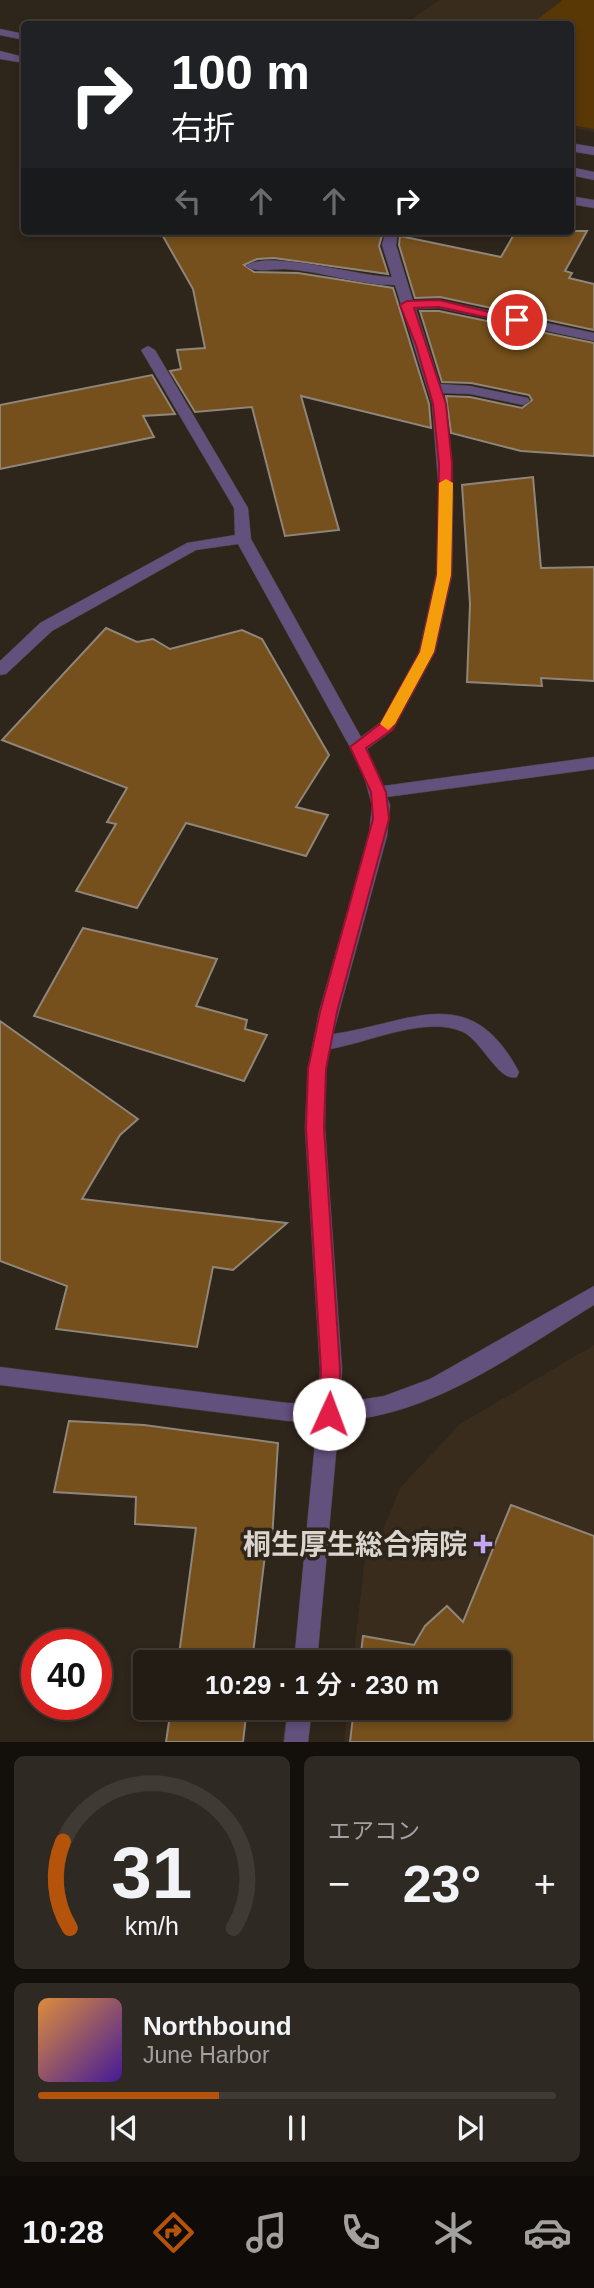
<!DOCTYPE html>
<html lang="ja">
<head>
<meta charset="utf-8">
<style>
  body { margin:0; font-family:Helvetica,"Noto Sans JP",sans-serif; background:#2e2922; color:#f1f3f6; height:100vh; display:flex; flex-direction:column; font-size:26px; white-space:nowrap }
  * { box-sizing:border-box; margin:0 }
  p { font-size:23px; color:#a2a1a0 }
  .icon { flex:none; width:38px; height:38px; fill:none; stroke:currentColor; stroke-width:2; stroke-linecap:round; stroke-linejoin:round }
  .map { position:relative; height:1742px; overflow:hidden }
  .drawer { display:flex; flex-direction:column; gap:14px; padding:14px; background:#130f0b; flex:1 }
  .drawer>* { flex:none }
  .top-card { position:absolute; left:21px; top:21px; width:553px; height:214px; border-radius:7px; box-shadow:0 4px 10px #0003,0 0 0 2px #3f3a34; background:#202124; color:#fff; overflow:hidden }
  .speed { position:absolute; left:21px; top:1629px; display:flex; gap:14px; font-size:35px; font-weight:700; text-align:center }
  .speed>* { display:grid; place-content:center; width:91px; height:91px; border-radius:50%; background:#221c14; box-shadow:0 4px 10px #0003,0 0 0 2px #3f3a34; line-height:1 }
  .speed .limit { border:10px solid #d22; background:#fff; color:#111 }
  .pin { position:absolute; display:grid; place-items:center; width:60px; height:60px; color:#fff; margin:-30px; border:4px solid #fff; border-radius:50%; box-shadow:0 2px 7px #0007 }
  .me { position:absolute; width:77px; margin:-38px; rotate:2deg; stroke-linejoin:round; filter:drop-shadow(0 0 5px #0008) }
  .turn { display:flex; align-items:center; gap:24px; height:147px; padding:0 35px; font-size:32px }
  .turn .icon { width:91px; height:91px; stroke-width:2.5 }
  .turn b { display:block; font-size:49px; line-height:60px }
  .lanes { display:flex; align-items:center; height:66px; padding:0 35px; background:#0003; justify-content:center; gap:35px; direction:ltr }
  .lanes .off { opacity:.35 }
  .big { font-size:52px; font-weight:600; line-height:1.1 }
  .drawer .tile { flex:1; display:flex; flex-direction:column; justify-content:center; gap:10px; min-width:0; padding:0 24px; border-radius:10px; background:#2e2922 }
  .drawer .dial { align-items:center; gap:0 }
  .dial svg { height:182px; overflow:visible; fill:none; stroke:#3f3a34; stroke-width:7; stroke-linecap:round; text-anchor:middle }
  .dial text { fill:#f1f3f6; stroke:none }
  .song { display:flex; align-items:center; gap:21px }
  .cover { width:84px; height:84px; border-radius:10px; background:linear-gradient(135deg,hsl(30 70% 55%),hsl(260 70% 35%)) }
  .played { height:7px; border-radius:4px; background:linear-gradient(90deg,#b45309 35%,#3f3a34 35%) }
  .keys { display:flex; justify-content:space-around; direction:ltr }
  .heat { display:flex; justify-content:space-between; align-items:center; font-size:38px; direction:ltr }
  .drawer .tiles { flex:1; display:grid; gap:14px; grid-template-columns:1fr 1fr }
  .tile:last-child { grid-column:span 2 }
  .trip { position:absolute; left:133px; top:1650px; width:378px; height:70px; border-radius:7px; background:#221c14; box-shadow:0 4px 10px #0003,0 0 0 2px #3f3a34; font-weight:600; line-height:70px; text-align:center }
  .menu { display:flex; height:112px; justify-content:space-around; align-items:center; background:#0e0b08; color:#a2a1a0 }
  .menu .icon { width:49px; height:49px }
  .menu .on { color:#b45309 }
  .menu b { font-size:32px; color:#f1f3f6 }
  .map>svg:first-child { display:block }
  .built { fill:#392c1d }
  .green { fill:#593806 }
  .building { fill:#754f1c; stroke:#8f8579; stroke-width:2 }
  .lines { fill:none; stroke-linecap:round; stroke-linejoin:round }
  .minor-casing { stroke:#4a4138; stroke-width:1 }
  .minor { fill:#62507d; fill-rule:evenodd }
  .route { fill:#e11d48; stroke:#92132f; stroke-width:2 }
  .slow { fill:#f59e0b }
  .poi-dot { fill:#c4a7f1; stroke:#2e251b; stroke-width:2.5 }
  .labels { text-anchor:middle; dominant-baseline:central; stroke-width:7; stroke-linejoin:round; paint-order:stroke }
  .near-poi-label { font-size:28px; font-weight:bold; fill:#dad5ce; stroke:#2e251b; text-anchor:end }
</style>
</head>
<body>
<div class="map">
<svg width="594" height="1742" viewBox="0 0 594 1742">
  <rect width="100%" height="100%" fill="#2e251b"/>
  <!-- built -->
  <g class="built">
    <path d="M 439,0 L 594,0 L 594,132 L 571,128 L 570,24 L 405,24 Z"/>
    <path d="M 594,1345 L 594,1742 L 344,1742 L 348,1708 L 499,1708 L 499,1662 L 353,1662 L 366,1548 L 379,1540 L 400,1488 L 460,1424 Z"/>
  </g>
  <!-- green -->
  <path class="green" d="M 563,0 L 594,0 L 594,129 L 571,125 L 570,24 L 531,24 Z"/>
  <!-- building -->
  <g class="building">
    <path d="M 160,231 L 383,232 L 379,246 L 388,274 L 274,258 L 257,259 L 244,265 L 254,272 L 298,273 L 393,288 L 429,404 L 431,428 L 301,396 L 339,530 L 285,536 L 252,407 L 195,412 L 170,371 L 181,369 L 177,350 L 205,348 L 193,289 Z"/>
    <path d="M 516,231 L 587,231 L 565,271 L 572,273 L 569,278 L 594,284 L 594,330 L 440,297 L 415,298 L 399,245 L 400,236 L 501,257 Z"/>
    <path d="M 420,311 L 439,311 L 594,343 L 594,456 L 521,451 L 451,433 L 446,396 L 470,397 L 522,408 L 532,400 L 529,395 L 471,383 L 442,382 Z"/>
    <path d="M 152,375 L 175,414 L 143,416 L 154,437 L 0,469 L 0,405 Z"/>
    <path d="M 533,477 L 541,568 L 594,567 L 594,681 L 541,678 L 542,686 L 467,682 L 470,604 L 462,485 Z"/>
    <path d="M 106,628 L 137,642 L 153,639 L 170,649 L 242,630 L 262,639 L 329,755 L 296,807 L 328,815 L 306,856 L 186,823 L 137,908 L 76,891 L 116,824 L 107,822 L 127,788 L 2,740 Z"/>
    <path d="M 83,928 L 217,959 L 196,1006 L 247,1020 L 245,1029 L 267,1035 L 244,1081 L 34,1016 Z"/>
    <path d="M 0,1021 L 138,1119 L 120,1135 L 82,1199 L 287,1223 L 233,1270 L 213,1267 L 197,1347 L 56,1329 L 67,1286 L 0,1261 Z"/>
    <path d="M 69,1421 L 144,1425 L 278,1443 L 271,1556 L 265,1555 L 252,1662 L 178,1662 L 196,1528 L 135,1524 L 136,1497 L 54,1492 Z"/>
    <path d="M 511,1505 L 594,1536 L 594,1742 L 350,1742 L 354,1708 L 499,1708 L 499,1662 L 360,1662 L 363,1636 L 414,1645 L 425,1626 L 447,1606 L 463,1622 Z"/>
    <path d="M 171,1708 L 247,1708 L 243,1742 L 166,1742 Z"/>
  </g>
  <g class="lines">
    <!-- minor casing -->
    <g class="minor-casing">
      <g id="minor">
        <path d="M 0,29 L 24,34 L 24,40 L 0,35 Z"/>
        <path d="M 0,51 L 24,57 L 24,63 L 0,59 Z"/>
        <path d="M 570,143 L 594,147 L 594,155 L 570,151 Z"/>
        <path d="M 570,167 L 594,172 L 594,180 L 570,175 Z"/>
        <path d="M 570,196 L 594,200 L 594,208 L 570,204 Z"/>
        <path d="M 386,231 L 398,231 L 396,245 L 413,301 L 439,300 L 594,333 L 594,341 L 439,308 L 416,309 L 440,384 L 470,386 L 528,398 L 530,401 L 523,405 L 470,394 L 442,393 L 446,404 L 453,493 L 452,575 L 435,652 L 393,730 L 367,749 L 383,786 L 594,757 L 594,769 L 387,797 L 390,805 L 387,836 L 333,1034 C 411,1023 470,979 519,1072 L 517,1077 C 499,1083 482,1041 463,1032 C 426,1015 368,1043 330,1049 L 326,1069 L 325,1128 L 342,1369 L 340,1403 L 384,1396 L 430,1379 L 594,1286 L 594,1305 C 515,1353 434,1415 339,1421 L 317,1662 L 294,1662 L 317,1422 L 288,1421 L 0,1385 L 0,1367 L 288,1403 L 319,1403 L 320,1369 L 305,1128 L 308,1069 L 319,1012 L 369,836 L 372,805 L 362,769 L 238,544 L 196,550 L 52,631 L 6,674 L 0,675 L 0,661 L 40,623 L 187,543 L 235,535 L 234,508 L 141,350 L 148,346 L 155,350 L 248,508 L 251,539 L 361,737 L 381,722 L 419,652 L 436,575 L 439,493 L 432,404 L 395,285 C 357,285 322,271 284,269 C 273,269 255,273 246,266 C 267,249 361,277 392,277 L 382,245 Z"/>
        <path d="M 288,1708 L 312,1708 L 308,1742 L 284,1742 Z"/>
      </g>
    </g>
    <!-- minor -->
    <use href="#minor" class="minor"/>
  </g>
  <!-- route -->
  <path class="route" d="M 439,300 L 523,320 L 517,324 L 439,307 L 414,308 L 446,404 L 452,464 L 451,575 L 434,652 L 392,730 L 366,748 L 386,792 L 389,819 L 337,1012 L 326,1069 L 324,1128 L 340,1369 L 339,1414 L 336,1420 L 329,1422 L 322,1420 L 319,1414 L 321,1369 L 306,1128 L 308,1069 L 320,1012 L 373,819 L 371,792 L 350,747 L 381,723 L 420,652 L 437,575 L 439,464 L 433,404 L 416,345 L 400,305 L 407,301 Z"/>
  <!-- slow -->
  <path class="slow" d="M 446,479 L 453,483 L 451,575 L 434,652 L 395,724 L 388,730 L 380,724 L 420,652 L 437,575 L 439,483 Z"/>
  <!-- markers -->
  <path class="poi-dot" d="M479.5 1533.5h7v7h7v7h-7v7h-7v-7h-7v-7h7z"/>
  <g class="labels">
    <!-- near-poi labels -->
    <g class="near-poi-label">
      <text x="467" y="1544">桐生厚生総合病院</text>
    </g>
  </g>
</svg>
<div class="speed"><div class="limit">40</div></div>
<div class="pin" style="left:517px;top:320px;background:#d93025"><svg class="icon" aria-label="arrive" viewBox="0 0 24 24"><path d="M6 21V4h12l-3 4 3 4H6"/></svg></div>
<svg class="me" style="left:329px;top:1414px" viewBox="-20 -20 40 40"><circle r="19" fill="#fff"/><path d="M0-13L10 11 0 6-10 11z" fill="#e11d48"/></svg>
<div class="trip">10:29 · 1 分 · 230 m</div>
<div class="top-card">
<div class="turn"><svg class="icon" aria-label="right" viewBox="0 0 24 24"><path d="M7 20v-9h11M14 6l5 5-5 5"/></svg><div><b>100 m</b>右折</div></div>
<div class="lanes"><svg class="icon off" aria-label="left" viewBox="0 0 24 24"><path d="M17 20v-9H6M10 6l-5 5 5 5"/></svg><svg class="icon off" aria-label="ahead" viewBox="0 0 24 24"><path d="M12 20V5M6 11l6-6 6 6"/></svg><svg class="icon off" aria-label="ahead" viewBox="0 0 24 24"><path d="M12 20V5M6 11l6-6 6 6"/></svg><svg class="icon" aria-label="right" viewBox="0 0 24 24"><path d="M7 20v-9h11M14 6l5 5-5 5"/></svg></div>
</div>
</div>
<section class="drawer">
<div class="tiles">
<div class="tile dial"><svg viewBox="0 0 100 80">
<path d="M14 69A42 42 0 1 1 86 69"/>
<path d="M14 69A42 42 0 0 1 11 31" stroke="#b45309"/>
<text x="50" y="56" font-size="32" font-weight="700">31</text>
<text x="50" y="72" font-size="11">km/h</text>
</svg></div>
<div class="tile"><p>エアコン</p>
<div class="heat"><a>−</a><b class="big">23°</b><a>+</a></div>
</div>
<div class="tile">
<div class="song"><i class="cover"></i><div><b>Northbound</b><p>June Harbor</p></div></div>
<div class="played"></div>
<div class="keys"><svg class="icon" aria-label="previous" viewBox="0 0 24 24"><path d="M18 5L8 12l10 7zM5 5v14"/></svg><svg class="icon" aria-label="pause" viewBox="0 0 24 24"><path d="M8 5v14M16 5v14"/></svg><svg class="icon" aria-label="next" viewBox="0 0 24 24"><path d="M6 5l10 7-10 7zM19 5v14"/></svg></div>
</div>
</div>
</section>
<nav class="menu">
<b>10:28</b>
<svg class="icon on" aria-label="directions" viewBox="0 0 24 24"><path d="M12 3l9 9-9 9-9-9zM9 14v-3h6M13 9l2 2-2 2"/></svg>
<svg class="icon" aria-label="music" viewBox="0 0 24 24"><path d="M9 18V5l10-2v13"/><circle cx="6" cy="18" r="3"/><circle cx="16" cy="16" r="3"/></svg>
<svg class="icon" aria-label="phone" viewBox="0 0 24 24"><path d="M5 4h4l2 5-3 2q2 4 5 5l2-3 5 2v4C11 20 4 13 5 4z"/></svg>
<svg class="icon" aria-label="climate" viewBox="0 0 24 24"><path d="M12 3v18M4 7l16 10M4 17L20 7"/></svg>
<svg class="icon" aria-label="car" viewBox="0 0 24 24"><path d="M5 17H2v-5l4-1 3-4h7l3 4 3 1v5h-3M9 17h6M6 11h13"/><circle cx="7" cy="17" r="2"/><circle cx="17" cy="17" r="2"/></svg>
</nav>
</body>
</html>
